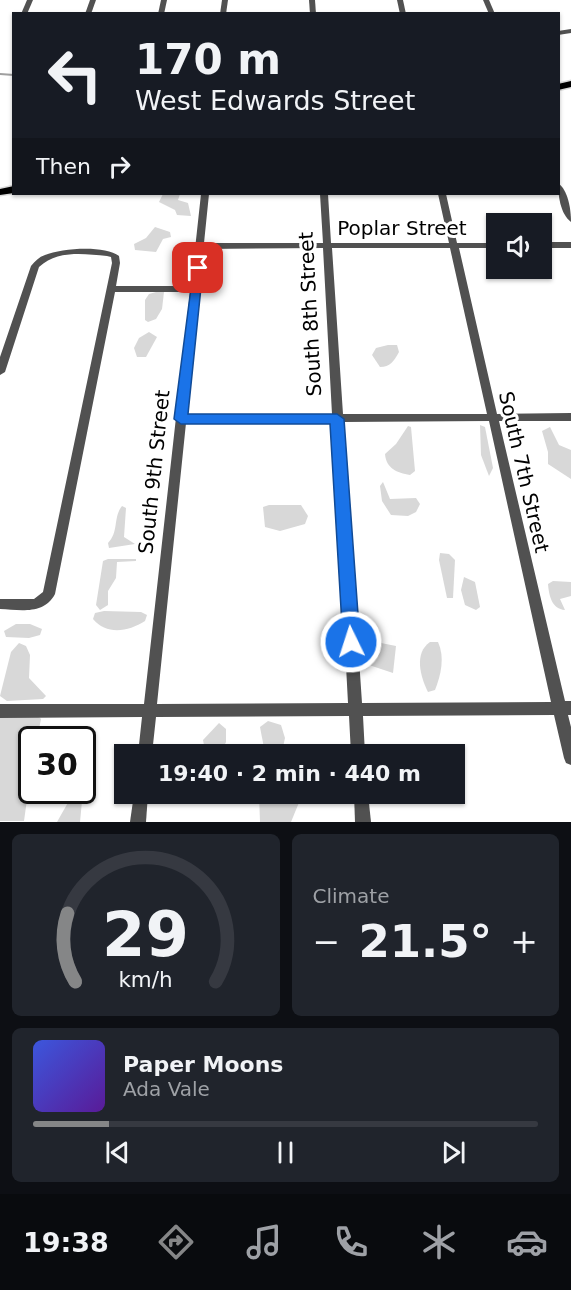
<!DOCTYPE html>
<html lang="en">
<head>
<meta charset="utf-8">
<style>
  body { margin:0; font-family:"DejaVu Sans",sans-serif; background:#20242c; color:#f1f3f6; height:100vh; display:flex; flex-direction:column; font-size:22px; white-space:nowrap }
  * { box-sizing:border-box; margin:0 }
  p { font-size:20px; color:#9ea1a6 }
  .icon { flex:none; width:33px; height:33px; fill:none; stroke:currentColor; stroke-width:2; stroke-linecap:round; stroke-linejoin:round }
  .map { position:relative; height:822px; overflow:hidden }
  .details { display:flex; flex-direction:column; gap:12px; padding:12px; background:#0d0f14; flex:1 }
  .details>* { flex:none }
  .hud { position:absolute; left:12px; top:12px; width:548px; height:183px; border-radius:0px; box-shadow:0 2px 4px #0004; background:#171b24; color:#f1f3f6; overflow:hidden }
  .buttons { position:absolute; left:486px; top:213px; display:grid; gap:12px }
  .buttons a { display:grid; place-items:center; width:66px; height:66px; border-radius:0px; background:#171b24; box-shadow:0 2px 4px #0004; font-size:30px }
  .speed { position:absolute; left:18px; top:726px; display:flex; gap:12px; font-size:30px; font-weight:700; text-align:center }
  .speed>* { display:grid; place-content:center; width:78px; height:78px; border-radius:50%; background:#171b24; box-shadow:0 2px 4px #0004; line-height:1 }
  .speed .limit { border:3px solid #111; border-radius:9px; background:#fff; color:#111 }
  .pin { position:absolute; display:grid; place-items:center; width:51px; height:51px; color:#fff; margin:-26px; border-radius:12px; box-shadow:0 3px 9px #0006 }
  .me { position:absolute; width:66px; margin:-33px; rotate:356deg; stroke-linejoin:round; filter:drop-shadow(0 0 4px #0008) }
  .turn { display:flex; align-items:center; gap:21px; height:126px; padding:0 24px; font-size:27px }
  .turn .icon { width:78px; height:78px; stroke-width:2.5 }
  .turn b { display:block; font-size:42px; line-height:51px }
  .then { display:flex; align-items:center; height:57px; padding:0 24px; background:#0003; gap:12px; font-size:22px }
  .big { font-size:45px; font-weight:800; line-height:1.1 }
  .details .widget { flex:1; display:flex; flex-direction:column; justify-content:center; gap:9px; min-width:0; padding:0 21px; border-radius:9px; background:#20242c }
  .details .dial { align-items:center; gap:0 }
  .dial svg { height:156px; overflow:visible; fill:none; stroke:#363941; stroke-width:7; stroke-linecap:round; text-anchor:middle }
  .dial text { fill:#f1f3f6; stroke:none }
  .song { display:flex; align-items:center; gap:18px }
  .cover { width:72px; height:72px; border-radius:9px; background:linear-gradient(135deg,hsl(230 70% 55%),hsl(270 70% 35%)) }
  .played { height:6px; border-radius:3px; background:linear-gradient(90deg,#858687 15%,#363941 15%) }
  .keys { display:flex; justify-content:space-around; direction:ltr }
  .heat { display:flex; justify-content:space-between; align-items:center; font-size:33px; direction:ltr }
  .details .tiles { flex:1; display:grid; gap:12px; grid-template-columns:1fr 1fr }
  .widget:last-child { grid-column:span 2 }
  .trip { position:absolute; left:114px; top:744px; width:351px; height:60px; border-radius:0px; background:#171b24; box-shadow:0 2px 4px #0004; font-weight:800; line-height:60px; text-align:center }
  .menu { display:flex; height:96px; justify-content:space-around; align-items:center; background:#090b0e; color:#9ea1a6 }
  .menu .icon { width:42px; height:42px }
  .menu .on { color:#858687 }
  .menu b { font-size:27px; color:#f1f3f6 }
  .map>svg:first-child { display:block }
  .green { fill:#d8d8d8 }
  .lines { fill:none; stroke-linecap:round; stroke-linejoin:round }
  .stream { stroke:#9f9f9f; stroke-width:2 }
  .primary-casing { stroke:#dbdbdb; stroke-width:3 }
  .minor { fill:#515151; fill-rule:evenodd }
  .primary { fill:#000; fill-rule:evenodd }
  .route { fill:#1a73e8; stroke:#114b97; stroke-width:1.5 }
  .labels { text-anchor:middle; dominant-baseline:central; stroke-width:6; stroke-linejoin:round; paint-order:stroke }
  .street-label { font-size:20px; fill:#000; stroke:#fff }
</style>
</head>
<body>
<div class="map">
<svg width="571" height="822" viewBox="0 0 571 822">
  <rect width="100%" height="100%" fill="#fff"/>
  <!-- green -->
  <g class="green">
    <path d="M 163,194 L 180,194 L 178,200 L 188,203 L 191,216 L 177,215 L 175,210 L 159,202 Z"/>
    <path d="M 155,227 L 170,232 L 171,237 L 163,239 L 156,252 L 135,250 L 134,244 L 146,238 Z"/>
    <path d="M 156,292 L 164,292 L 162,309 L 156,319 L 148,322 L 145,320 L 145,300 L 149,294 Z"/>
    <path d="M 149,332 L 157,337 L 146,357 L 137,357 L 134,348 L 139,338 Z"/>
    <path d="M 388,345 L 397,345 L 399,352 C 394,361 390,367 380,367 L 372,355 L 376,348 Z"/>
    <path d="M 480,425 L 485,427 L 493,468 L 489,476 L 481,455 Z"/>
    <path d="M 408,426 L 411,427 L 415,471 L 410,475 C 397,473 386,468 385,454 L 396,444 Z"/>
    <path d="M 550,427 L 559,445 L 571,450 L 571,479 L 548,464 L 548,452 L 542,431 Z"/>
    <path d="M 383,482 L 390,499 L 416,498 L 420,504 L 416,512 L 408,516 L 391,515 L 382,501 L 380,486 Z"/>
    <path d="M 269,505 L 301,505 L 308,516 L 305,524 L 280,531 L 265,527 L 263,507 Z"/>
    <path d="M 122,506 L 126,508 L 124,537 L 135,544 L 109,548 L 108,543 C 119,532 113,517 122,506 Z"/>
    <path d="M 440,553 L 449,554 L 455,560 L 453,598 L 447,598 L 439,560 Z"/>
    <path d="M 108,559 L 136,559 L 136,561 L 117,562 L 116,578 L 108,591 L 108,605 L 100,610 L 96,605 L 103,561 Z"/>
    <path d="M 464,577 L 475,582 L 480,607 L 476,610 L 465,605 L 461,590 Z"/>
    <path d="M 553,581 L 571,582 L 571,596 L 560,599 L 565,610 C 552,609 549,596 548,584 Z"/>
    <path d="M 104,611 L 141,612 L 147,615 L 145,621 C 128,632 106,635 93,619 L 95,613 Z"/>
    <path d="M 16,624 L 30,624 L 42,629 L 40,635 L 29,638 L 6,637 L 4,631 Z"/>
    <path d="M 376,642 L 396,646 L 393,673 L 369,665 L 364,654 L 365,644 Z"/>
    <path d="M 430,642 L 438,642 C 445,657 441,675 435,690 L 428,692 C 420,676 414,653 430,642 Z"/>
    <path d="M 19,643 L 26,646 L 30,655 L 29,678 L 46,696 L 43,699 L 7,701 L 0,696 L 11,652 Z"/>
    <path d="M 0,716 L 39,717 L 41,719 L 37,739 L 32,740 L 31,771 L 24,821 L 0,821 Z"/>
    <path d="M 268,721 L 281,725 L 285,738 L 283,747 L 275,751 L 264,748 L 260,727 Z"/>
    <path d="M 219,723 L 226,729 L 226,742 L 221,753 L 209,754 L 205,751 L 203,740 Z"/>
    <path d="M 77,793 L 82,801 L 80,822 L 57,822 L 70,799 Z"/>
    <path d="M 259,794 L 289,794 L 300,800 L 291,822 L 260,822 Z"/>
  </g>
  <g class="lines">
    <!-- stream -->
    <path class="stream" d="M 0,74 L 14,75"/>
    <!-- primary casing -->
    <g class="primary-casing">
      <g id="primary">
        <path d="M 571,81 L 571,87 L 558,90 L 558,84 Z"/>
        <path d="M 14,186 L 14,193 L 0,195 L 0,189 Z"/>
      </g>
    </g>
    <!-- minor -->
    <g class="minor">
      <path d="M 27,0 L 33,0 L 27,14 L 21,14 Z"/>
      <path d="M 90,0 L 96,0 L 91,14 L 85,14 Z"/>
      <path d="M 161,0 L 167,0 L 164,14 L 158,14 Z"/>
      <path d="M 222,0 L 228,0 L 226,14 L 220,14 Z"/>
      <path d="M 309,0 L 315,0 L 316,14 L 310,14 Z"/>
      <path d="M 397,0 L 403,0 L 406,14 L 400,14 Z"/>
      <path d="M 483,0 L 489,0 L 495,14 L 489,14 Z"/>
      <path d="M 571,29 L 571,33 L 558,35 L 558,31 Z"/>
      <path d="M 558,183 C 568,190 571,209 571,222 C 560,214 558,194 558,183 Z"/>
      <path d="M 201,194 L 209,194 L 204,243 L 323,243 L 320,194 L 328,194 L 331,243 L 449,243 L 438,194 L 446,194 L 457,243 L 496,243 L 496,248 L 459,248 L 497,414 L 571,413 L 571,421 L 499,421 L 565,701 L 571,701 L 571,715 L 568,715 L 571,727 L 571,765 L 566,763 L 564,758 L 554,715 L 363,716 L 365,754 L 351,754 L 349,716 L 156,717 L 152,754 L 138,754 L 142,717 L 0,718 L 0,704 L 144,704 L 190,292 L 115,292 L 55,594 C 44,615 20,610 0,609 L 0,599 L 34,599 L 43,592 L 112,263 L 111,257 L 107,256 C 83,254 58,250 39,267 L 5,372 L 0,375 L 0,357 L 31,266 C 35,261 39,257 45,255 C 62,248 105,245 119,256 L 120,263 L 116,286 L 191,286 ZM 323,248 L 332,414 L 187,415 L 203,249 ZM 332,248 L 450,248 L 487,414 L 343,414 ZM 489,421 L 551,702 L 362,703 L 343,422 ZM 333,422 L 348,703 L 157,704 L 186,423 Z"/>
      <rect x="542" y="242" width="29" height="6"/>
      <path d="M 134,794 L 148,794 L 146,822 L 130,822 Z"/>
      <path d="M 354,794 L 368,794 L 371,822 L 355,822 Z"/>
    </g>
    <!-- primary -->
    <use href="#primary" class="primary"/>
  </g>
  <!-- route -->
  <path class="route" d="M 194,265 L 203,268 L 188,414 L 337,414 L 344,419 L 360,642 L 357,647 L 351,649 L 345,647 L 343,642 L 330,424 L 181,424 L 174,419 Z"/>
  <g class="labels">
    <!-- street labels -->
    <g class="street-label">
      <text x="402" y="228">Poplar Street</text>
      <text transform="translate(310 314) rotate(-93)">South 8th Street</text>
      <text transform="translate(154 472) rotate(-84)">South 9th Street</text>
      <text transform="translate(524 472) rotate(77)">South 7th Street</text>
    </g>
  </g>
</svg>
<div class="buttons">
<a><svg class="icon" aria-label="sound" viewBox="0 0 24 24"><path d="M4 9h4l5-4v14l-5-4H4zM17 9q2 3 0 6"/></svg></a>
</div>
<div class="speed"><div class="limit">30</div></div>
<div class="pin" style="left:198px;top:268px;background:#d93025"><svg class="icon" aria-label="arrive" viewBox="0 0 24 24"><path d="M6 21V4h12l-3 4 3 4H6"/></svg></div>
<svg class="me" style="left:351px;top:642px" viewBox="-20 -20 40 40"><circle r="17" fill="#1a73e8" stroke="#fff" stroke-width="3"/><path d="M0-11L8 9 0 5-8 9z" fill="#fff"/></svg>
<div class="trip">19:40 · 2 min · 440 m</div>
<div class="hud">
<div class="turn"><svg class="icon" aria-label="left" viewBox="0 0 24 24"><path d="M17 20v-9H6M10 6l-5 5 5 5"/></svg><div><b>170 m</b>West Edwards Street</div></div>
<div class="then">Then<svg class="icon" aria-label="right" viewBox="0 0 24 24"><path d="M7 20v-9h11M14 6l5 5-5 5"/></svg></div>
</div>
</div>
<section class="details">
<div class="tiles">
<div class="widget dial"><svg viewBox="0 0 100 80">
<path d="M14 69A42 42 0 1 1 86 69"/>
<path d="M14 69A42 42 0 0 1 10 34" stroke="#858687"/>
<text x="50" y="56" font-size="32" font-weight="700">29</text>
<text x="50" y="72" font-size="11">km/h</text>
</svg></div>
<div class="widget"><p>Climate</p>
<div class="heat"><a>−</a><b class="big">21.5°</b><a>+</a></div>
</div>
<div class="widget">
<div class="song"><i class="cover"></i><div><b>Paper Moons</b><p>Ada Vale</p></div></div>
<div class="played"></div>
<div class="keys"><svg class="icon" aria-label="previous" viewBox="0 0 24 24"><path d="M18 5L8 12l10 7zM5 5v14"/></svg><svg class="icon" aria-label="pause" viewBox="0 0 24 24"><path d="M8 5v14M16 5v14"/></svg><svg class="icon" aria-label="next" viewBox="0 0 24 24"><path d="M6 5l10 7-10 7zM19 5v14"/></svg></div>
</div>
</div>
</section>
<nav class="menu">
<b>19:38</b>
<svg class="icon on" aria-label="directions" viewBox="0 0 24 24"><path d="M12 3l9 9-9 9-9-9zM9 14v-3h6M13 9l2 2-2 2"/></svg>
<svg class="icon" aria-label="music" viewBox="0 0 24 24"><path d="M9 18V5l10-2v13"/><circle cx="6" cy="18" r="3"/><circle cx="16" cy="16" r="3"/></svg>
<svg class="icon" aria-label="phone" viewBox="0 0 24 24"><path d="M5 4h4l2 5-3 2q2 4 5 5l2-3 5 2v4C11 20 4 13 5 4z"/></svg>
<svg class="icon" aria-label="climate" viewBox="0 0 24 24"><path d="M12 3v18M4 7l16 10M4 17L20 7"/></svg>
<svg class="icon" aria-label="car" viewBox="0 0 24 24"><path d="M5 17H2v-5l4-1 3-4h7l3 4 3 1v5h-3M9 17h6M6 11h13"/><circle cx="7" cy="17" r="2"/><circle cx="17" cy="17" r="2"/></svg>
</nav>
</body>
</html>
